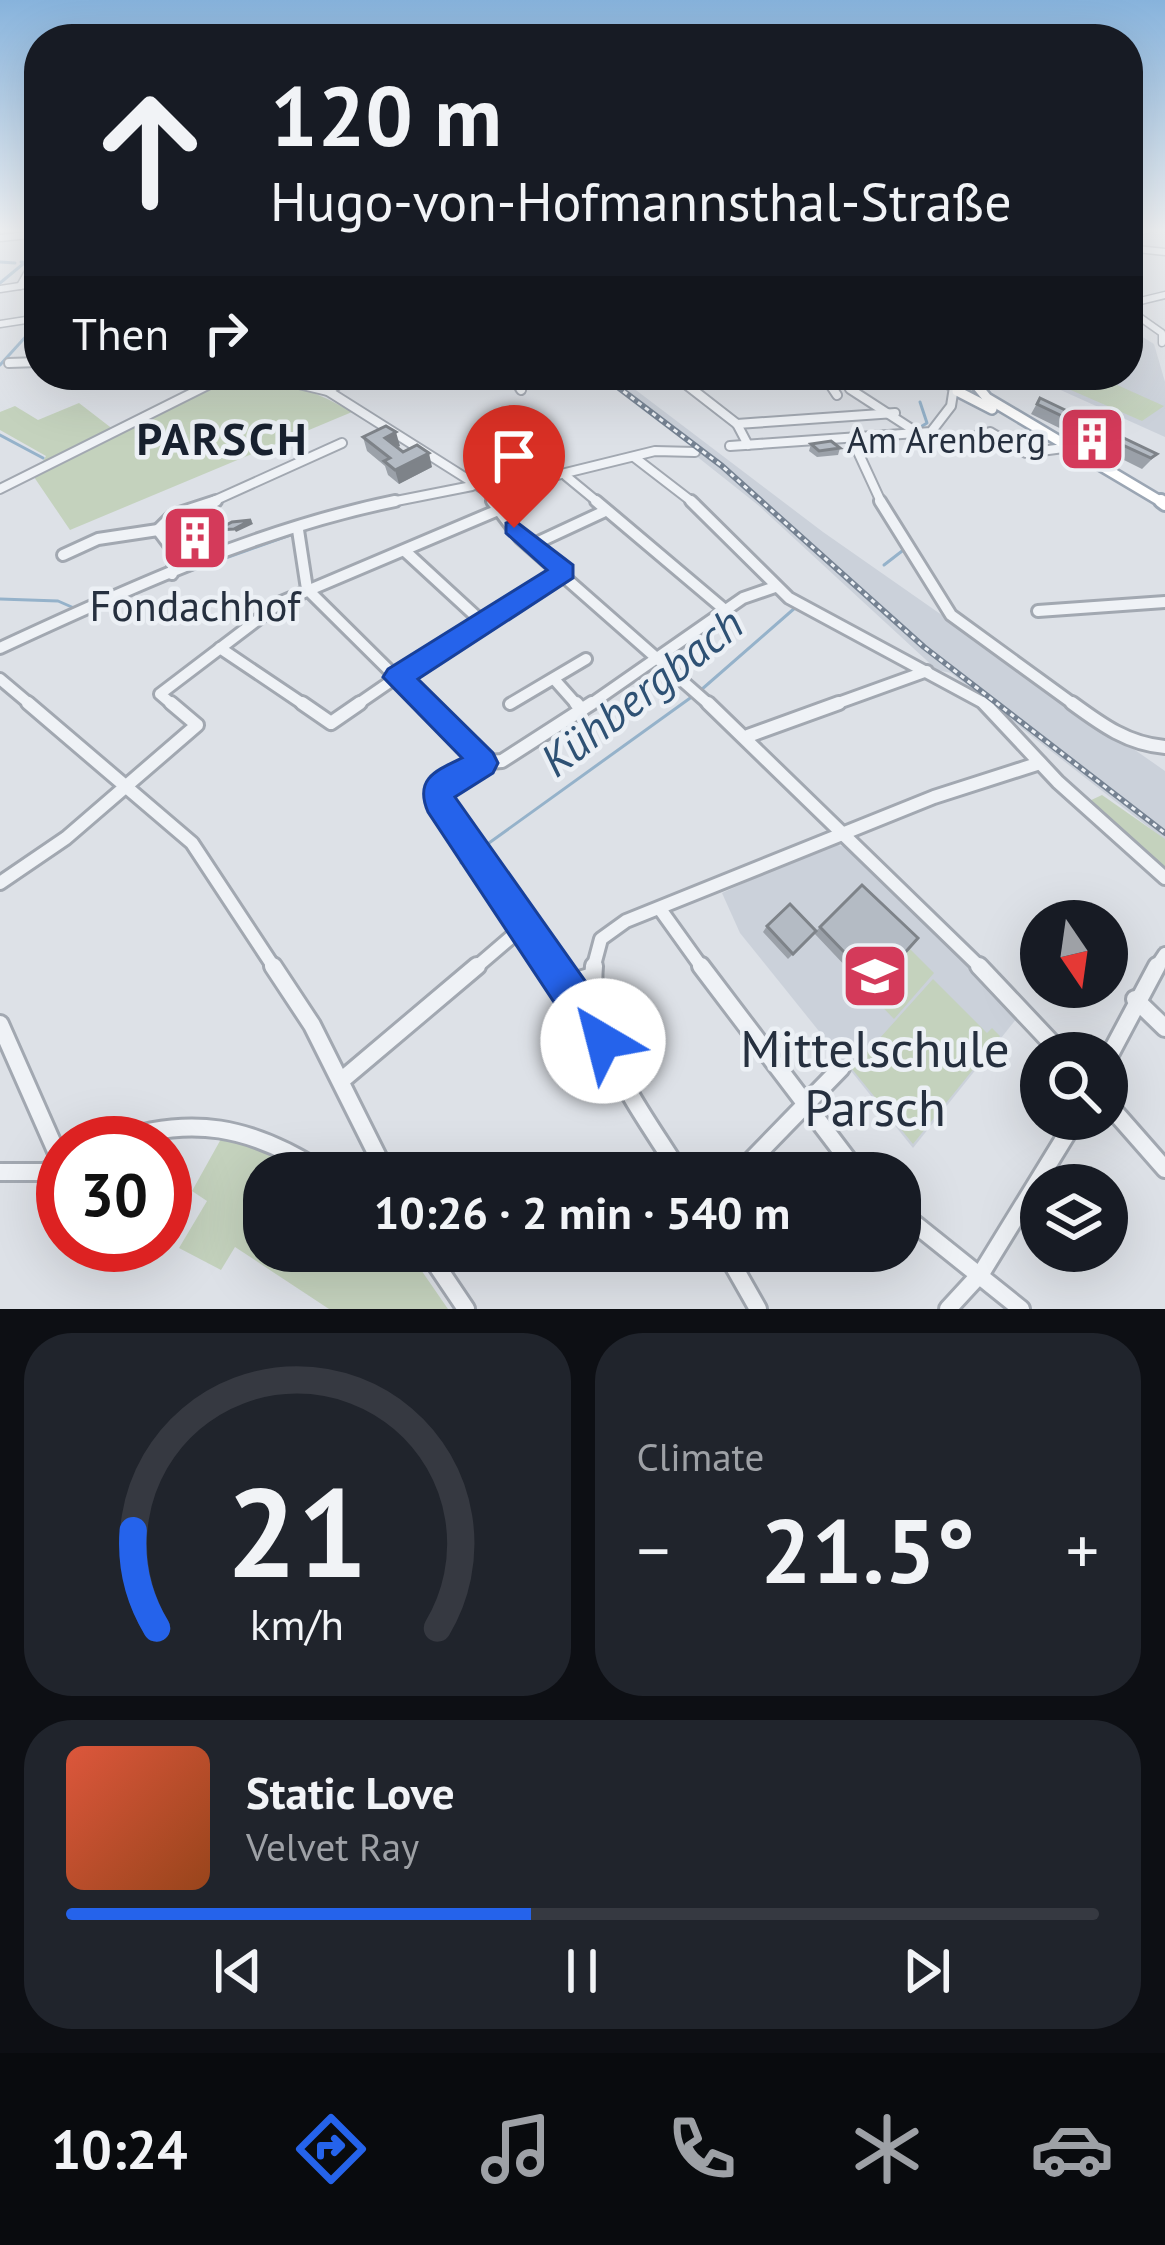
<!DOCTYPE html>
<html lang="en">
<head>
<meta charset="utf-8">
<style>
  body { margin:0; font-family:"PT Sans",sans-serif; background:#20242c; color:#f1f3f6; height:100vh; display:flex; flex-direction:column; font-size:45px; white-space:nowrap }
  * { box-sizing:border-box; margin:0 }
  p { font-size:39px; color:#9ea1a6 }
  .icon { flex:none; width:66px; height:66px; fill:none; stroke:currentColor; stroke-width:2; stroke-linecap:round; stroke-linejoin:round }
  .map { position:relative; height:1309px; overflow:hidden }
  .sheet { display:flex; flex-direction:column; gap:24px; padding:24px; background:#0d0f14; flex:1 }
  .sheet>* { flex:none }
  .hud { position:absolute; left:24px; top:24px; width:1119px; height:366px; border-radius:48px; box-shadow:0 12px 48px #0002; background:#171b24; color:#f1f3f6; overflow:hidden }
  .needle { width:78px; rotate:167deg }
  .tools { position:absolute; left:1020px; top:900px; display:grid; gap:24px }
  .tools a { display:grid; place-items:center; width:108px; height:108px; border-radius:50%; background:#171b24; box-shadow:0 12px 48px #0002; font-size:60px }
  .speed { position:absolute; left:36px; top:1116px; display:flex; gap:24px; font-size:60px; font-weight:700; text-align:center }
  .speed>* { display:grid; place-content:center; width:156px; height:156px; border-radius:50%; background:#171b24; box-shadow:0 12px 48px #0002; line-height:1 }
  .speed .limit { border:18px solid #d22; background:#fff; color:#111 }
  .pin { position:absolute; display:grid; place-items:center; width:102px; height:102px; color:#fff; margin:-123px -51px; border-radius:50% 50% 50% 0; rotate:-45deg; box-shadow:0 0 12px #0007 }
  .pin .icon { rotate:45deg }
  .me { position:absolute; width:132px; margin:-66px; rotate:323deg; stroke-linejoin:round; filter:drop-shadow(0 0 9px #0008) }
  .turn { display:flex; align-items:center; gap:42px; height:252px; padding:0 48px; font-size:54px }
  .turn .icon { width:156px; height:156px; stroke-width:2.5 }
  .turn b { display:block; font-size:84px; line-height:102px }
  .then { display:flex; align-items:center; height:114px; padding:0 48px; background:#0003; gap:24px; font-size:45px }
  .big { font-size:90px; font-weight:700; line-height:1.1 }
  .sheet .widget { flex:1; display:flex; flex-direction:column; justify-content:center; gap:18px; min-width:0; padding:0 42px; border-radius:48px; background:#20242c }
  .sheet .dial { align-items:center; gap:0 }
  .dial svg { height:312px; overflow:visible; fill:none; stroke:#363941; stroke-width:7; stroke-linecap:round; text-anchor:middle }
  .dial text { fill:#f1f3f6; stroke:none }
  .song { display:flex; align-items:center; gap:36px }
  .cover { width:144px; height:144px; border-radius:18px; background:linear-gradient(135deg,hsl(10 70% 55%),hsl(20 70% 35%)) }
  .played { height:12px; border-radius:6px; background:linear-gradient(90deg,#2563eb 45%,#363941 45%) }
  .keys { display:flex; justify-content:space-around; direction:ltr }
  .heat { display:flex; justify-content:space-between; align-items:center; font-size:66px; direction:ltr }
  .sheet .tiles { flex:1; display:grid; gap:24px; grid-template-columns:1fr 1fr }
  .widget:last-child { grid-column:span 2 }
  .trip { position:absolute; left:243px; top:1152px; width:678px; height:120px; border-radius:48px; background:#171b24; box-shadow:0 12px 48px #0002; font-weight:700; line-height:120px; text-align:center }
  .dock { display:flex; height:192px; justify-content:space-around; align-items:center; background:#090b0e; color:#9ea1a6 }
  .dock .icon { width:84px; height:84px }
  .dock .selected { color:#2563eb }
  .dock b { font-size:54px; color:#f1f3f6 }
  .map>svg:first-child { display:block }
  .built { fill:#cbd1da }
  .green { fill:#c4d2bd }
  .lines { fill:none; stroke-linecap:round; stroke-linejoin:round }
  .stream { stroke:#95b2ca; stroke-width:3 }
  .minor-far4-casing { stroke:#a2a8b1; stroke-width:9 }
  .minor-far3-casing { stroke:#a2a8b1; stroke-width:12 }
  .minor-far2-casing { stroke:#a2a8b1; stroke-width:16 }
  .minor-far1-casing { stroke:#a2a8b1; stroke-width:18 }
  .minor-casing { stroke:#a2a8b1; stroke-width:22 }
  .major-far2-casing { stroke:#9ba6b4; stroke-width:10 }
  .major-far1-casing { stroke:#9ba6b4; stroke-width:14 }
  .major-casing { stroke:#9ba6b4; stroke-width:18 }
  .minor-far4 { stroke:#eff2f6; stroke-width:6 }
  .minor-far3 { stroke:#eff2f6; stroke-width:8 }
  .minor-far2 { stroke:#eff2f6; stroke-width:10 }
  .minor-far1 { stroke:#eff2f6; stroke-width:12 }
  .minor { stroke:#eff2f6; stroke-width:16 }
  .major-far2 { stroke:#fff; stroke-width:8 }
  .major-far1 { stroke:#fff; stroke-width:9 }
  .major { stroke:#fff; stroke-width:12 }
  .rail-casing { stroke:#758292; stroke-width:6 }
  .rail { stroke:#ecf0f5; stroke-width:3; stroke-dasharray:4.5; stroke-linecap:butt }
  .wall { fill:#9ba1a9 }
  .shaded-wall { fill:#7e8389 }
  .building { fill:#b4bbc4; stroke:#7e8389; stroke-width:3 }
  .route { fill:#2563eb; stroke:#184099; stroke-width:3 }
  .labels { text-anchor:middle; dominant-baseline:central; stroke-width:9; stroke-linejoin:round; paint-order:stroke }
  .far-poi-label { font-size:36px; fill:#26303f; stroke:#ecf0f5; text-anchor:end }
  .poi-label { font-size:42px; fill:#26303f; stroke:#ecf0f5 }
  .far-district-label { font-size:45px; font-weight:bold; letter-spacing:3px; fill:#18212f; stroke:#ecf0f5 }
  .water-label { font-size:45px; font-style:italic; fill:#2e5174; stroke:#ecf0f5 }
  .near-poi-label { font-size:51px; fill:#26303f; stroke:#ecf0f5 }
</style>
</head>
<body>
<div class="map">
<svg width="1165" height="1309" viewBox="0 0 1165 1309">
  <rect width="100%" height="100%" fill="#dde1e7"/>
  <!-- built -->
  <g class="built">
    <path d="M 1128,328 L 1154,344 L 1165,382 L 1165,437 L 1045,383 L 1032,389 L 1003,375 L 1128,375 Z"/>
    <path d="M 598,375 L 620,378 L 823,532 L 1165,771 L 1165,840 L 951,673 L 937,670 L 758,505 L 695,455 L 700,451 Z"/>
    <path d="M 832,843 L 855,850 L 1017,1018 L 913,1148 L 740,933 L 722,893 Z"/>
  </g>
  <!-- green -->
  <g class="green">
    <path d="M 220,375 C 271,375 308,387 352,412 L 70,530 L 34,477 L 46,456 L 0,430 L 0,412 L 15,406 L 38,420 L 79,403 L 114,430 Z"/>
    <path d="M 1072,375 L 1095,375 L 1164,406 L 1142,421 L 1057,384 Z"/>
    <path d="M 1102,795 L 1165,839 L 1165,871 L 1087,802 Z"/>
    <path d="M 910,949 L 934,973 L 894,1019 L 869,993 Z"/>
    <path d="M 933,979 L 987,1033 L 992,1028 L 1000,1036 L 913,1144 L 852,1069 Z"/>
    <path d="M 221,1139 L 261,1145 L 312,1173 L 264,1173 L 264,1251 L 408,1251 L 448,1309 L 329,1309 L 235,1247 L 221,1270 L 179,1248 L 207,1201 L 192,1191 Z"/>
  </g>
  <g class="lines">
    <!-- stream -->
    <g class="stream">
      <path d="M 0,262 L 15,263"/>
      <path d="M 21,262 L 39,264"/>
      <path d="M 0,283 L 23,264"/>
      <path d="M 0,365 L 39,322"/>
      <path d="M 919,428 L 927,423 L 920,402"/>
      <path d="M 0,435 L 43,458"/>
      <path d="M 484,484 L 503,482"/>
      <path d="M 884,565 L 906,548"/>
      <path d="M 178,575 L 293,534"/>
      <path d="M 0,599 L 58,601 L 74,608"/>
      <path d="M 701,690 L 796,607"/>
      <path d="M 482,848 L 693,696"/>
      <path d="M 461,863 L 474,854"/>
    </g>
    <!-- minor-far4 casing -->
    <g class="minor-far4-casing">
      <g id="minor-far4">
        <path d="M 0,238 L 39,234"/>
        <path d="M 1128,248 L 1165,252"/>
        <path d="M 1128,257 L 1138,263 L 1128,269"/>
        <path d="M 20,286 L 29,270"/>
        <path d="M 0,289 L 39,283"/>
        <path d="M 1128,304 L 1165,295"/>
        <path d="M 1128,309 L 1162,333 L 1162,343"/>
        <path d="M 0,324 L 39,318"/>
      </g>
    </g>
    <!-- minor-far3 casing -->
    <g class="minor-far3-casing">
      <g id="minor-far3">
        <path d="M 9,363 L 39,362"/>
        <path d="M 261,375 L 328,391 L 488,492 L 655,451 L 695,452"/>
        <path d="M 512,375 L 521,390"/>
        <path d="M 674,375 L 737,424 L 748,445"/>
        <path d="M 753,380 L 827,380 L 837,395"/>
        <path d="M 850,389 L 921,435"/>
        <path d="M 328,391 L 353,375"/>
        <path d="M 737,424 L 895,413"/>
        <path d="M 852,439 L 882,504"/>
        <path d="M 967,439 L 990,432 L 1026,453 L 1071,447"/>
        <path d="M 730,446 L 931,432 L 951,406 L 954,387 L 931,377"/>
        <path d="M 634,457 L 695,504"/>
        <path d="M 566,476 L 600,504"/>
        <path d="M 0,489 L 228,375"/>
        <path d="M 488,492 L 494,504"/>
        <path d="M 207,504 L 342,443"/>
        <path d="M 381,504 L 472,486"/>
      </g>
    </g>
    <!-- minor-far2 casing -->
    <g class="minor-far2-casing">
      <g id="minor-far2">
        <path d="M 492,501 L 520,538 L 711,706"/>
        <path d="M 596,501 L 725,610"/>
        <path d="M 691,501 L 789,598 L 989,706"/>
        <path d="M 880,501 L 951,615 L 1076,706"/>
        <path d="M 298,530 L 307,589 L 425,706"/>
        <path d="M 532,545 L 603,512"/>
        <path d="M 405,551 L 480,620"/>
        <path d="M 63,555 L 98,539 L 158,530"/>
        <path d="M 172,574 L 176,554 L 158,530 L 173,515 L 216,501"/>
        <path d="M 1038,611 L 1165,602"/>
        <path d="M 0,648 C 127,589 258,529 395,501"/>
        <path d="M 220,648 L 306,706"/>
        <path d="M 0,679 L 32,706"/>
        <path d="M 554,679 L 578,706"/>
        <path d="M 510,704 L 586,659"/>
        <path d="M 174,706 L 160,694 L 281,602 L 496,511"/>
        <path d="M 355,706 L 480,620 L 564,571"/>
        <path d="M 588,706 L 743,598 L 775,587"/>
        <path d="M 830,706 L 927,671"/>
      </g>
    </g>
    <!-- minor-far1 casing -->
    <g class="minor-far1-casing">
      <g id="minor-far1">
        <path d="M 28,703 L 192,843 L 275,969"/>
        <path d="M 302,703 L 331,723 L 360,703"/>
        <path d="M 422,703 L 482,763"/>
        <path d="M 576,703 L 582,710"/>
        <path d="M 708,703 L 982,969"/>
        <path d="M 984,703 L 1058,782 L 1165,878"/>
        <path d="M 1072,703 C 1102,725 1128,744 1165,747"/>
        <path d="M 748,736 L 839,703"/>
        <path d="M 0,883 L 66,838 L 197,725 L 171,703"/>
        <path d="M 660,909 L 703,969"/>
        <path d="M 474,969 L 523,927"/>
        <path d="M 553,969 L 437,789 L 475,763 L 502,761 L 592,703"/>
        <path d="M 593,969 L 601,939 L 626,921 L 934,797 L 1040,763"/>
        <path d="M 1155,969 L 1165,954"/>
      </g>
    </g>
    <!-- minor casing -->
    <g class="minor-casing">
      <g id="minor">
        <path d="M 273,966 L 312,1025 L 386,1173"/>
        <path d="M 551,966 L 600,1037"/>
        <path d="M 594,966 C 587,1044 641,1110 680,1173"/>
        <path d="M 701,966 L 858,1173"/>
        <path d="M 979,966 L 1061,1053"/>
        <path d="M 561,985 L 593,976"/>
        <path d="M 1135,999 L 1165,1028"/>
        <path d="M 0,1024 L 60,1160"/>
        <path d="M 1107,1060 L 1157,966"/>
        <path d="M 342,1080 L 477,966"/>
        <path d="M 1107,1103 L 1165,1169"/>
        <path d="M 108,1143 C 191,1114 251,1126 324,1173"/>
        <path d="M 0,1172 L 46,1172 L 63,1159"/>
        <path d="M 739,1173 L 841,1068"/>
        <path d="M 900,1212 L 1021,1309"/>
        <path d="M 427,1251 L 466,1309"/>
        <path d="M 725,1251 L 758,1309"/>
        <path d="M 948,1309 L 982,1272 L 1076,1119"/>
      </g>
    </g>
    <!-- major-far2 casing -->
    <g class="major-far2-casing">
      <path id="major-far2" d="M 1128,232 L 1147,229"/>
    </g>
    <!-- major-far1 casing -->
    <g class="major-far1-casing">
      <g id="major-far1">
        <path d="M 961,375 L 957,391 L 992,409"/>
        <path d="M 968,375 L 987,398 L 1165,504"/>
      </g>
    </g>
    <!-- major casing -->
    <g class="major-casing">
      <path id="major" d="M 1161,501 L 1165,504"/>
    </g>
    <!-- minor-far4 -->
    <use href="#minor-far4" class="minor-far4"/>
    <!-- minor-far3 -->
    <use href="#minor-far3" class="minor-far3"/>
    <!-- minor-far2 -->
    <use href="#minor-far2" class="minor-far2"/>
    <!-- minor-far1 -->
    <use href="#minor-far1" class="minor-far1"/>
    <!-- minor -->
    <use href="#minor" class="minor"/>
    <!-- major-far2 -->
    <use href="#major-far2" class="major-far2"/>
    <!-- major-far1 -->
    <use href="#major-far1" class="major-far1"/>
    <!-- major -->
    <use href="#major" class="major"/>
    <!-- rail casing -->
    <g class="rail-casing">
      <path id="rail" d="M 602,375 L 722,466 L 924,647 L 1165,833"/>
    </g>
    <!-- rail -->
    <use href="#rail" class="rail"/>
  </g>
  <!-- wall -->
  <g class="wall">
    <path d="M 1040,398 L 1157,454 L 1142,469 L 1110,453 L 1104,457 L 1095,452 L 1098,447 L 1031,414 Z"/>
    <path d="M 363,437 L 400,446 L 397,447 L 403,452 L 432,467 L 399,484 L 388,475 L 385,466 L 367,451 Z"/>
    <path d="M 811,444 L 840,448 L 838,455 L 817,457 L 809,451 Z"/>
    <path d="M 173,526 L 205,526 L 211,536 L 194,547 L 179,536 Z"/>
    <path d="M 862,885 L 876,985 L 868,990 L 814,933 L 788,959 L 763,932 L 767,926 L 816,931 Z"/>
  </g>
  <!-- shaded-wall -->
  <g class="shaded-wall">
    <path d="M 396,432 L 400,446 L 389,451 L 385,438 Z"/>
    <path d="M 429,453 L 432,467 L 399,484 L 395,470 Z"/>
    <path d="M 251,520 L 253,524 L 236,532 L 234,529 Z"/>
    <path d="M 205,526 L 211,536 L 194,547 L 187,537 Z"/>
  </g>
  <!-- building -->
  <g class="building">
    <path d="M 1040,398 L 1157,454 L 1151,458 L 1118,443 L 1111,447 L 1102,441 L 1108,438 L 1037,404 Z"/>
    <path d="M 386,426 L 396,432 L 385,438 L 403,452 L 417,445 L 429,453 L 395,470 L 384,461 L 390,458 L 363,437 Z"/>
    <path d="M 831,441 L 840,448 L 819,451 L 811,444 Z"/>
    <path d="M 190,516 L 205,526 L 187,537 L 173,526 Z"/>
    <path d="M 251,520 L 234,529 L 217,530 L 232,522 Z"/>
    <path d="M 862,885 L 918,938 L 876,985 L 820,927 Z"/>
    <path d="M 790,904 L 816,931 L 793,954 L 767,926 Z"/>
  </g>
  <!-- sky -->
  <linearGradient id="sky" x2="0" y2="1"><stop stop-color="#87b3dc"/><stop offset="0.56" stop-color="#f0f2f4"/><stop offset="1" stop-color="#f0f2f4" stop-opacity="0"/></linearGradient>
  <rect width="1165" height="412" fill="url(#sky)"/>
  <!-- route -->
  <path class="route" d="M 514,520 L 573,565 L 573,578 L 418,679 L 493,753 L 498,763 L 493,773 L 455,797 L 617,1026 L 623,1041 L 617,1055 L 603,1061 L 589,1055 L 428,812 C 414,779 435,771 462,758 L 383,677 L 388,669 L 547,570 L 506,533 L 506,523 Z"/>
  <!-- icons -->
  <defs>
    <g id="building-square" transform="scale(3.45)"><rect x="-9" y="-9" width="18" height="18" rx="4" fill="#d43a5a" stroke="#ecf0f5"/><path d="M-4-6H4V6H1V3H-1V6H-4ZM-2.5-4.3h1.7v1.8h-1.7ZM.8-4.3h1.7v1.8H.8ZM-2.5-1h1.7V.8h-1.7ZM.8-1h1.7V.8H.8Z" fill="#fff"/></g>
    <g id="school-square" transform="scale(3.45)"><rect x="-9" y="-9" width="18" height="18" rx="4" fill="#d43a5a" stroke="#ecf0f5"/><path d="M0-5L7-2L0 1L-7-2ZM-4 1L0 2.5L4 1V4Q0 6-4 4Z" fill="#fff"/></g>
  </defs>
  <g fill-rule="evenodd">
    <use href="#building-square" x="1092" y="439"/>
    <use href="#building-square" x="195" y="538"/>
    <use href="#school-square" x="875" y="976"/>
  </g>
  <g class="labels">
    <!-- far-poi labels -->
    <g class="far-poi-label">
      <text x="1046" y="439">Am Arenberg</text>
    </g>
    <!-- poi labels -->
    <g class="poi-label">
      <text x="195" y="605">Fondachhof</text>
    </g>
    <!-- far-district labels -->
    <g class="far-district-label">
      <text x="223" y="438">PARSCH</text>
    </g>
    <!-- water labels -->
    <g class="water-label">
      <text transform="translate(641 691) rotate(-38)">Kühbergbach</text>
    </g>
    <!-- near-poi labels -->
    <g class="near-poi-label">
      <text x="875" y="1048">Mittelschule<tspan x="875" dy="59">Parsch</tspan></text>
    </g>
  </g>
</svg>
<div class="tools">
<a><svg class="needle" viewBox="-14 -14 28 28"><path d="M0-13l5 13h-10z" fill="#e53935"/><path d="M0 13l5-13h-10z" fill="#9ea1a6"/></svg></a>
<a><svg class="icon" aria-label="search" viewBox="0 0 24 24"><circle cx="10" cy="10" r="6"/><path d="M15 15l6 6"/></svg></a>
<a><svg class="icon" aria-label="layers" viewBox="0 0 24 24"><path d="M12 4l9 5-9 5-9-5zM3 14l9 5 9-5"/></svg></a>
</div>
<div class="speed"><div class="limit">30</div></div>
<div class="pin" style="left:514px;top:528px;background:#d93025"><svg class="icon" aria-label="arrive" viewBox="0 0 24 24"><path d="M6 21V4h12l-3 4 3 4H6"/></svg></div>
<svg class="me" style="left:603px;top:1041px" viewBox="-20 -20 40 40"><circle r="19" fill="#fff"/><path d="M0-13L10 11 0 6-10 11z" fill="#2563eb"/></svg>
<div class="trip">10:26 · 2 min · 540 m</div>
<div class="hud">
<div class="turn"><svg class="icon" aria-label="ahead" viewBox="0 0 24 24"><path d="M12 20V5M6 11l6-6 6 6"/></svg><div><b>120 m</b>Hugo-von-Hofmannsthal-Straße</div></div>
<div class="then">Then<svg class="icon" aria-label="right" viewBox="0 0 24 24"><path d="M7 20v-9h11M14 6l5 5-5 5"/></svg></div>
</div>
</div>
<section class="sheet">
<div class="tiles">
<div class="widget dial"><svg viewBox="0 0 100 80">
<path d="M14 69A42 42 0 1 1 86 69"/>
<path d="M14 69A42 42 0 0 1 8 44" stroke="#2563eb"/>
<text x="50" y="56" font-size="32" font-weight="700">21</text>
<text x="50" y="72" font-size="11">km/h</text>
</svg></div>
<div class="widget"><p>Climate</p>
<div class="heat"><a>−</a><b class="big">21.5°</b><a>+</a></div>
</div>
<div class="widget">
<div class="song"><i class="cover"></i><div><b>Static Love</b><p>Velvet Ray</p></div></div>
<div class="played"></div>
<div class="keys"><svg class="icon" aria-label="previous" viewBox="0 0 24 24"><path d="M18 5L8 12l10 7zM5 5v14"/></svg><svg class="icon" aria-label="pause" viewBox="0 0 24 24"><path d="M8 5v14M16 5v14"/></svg><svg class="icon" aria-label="next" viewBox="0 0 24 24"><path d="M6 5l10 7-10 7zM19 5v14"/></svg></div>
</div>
</div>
</section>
<nav class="dock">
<b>10:24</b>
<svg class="icon selected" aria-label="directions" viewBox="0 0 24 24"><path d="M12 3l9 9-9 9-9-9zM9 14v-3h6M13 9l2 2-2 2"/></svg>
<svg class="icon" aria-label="music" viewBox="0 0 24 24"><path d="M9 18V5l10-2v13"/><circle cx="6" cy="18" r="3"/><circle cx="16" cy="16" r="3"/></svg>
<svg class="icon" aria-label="phone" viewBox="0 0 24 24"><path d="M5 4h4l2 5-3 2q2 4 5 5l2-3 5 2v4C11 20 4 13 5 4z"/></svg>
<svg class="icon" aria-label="climate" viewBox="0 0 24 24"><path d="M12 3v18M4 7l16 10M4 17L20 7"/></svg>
<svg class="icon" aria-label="car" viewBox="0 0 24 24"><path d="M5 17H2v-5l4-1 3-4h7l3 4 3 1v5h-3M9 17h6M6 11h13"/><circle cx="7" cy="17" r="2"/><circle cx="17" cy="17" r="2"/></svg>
</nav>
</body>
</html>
